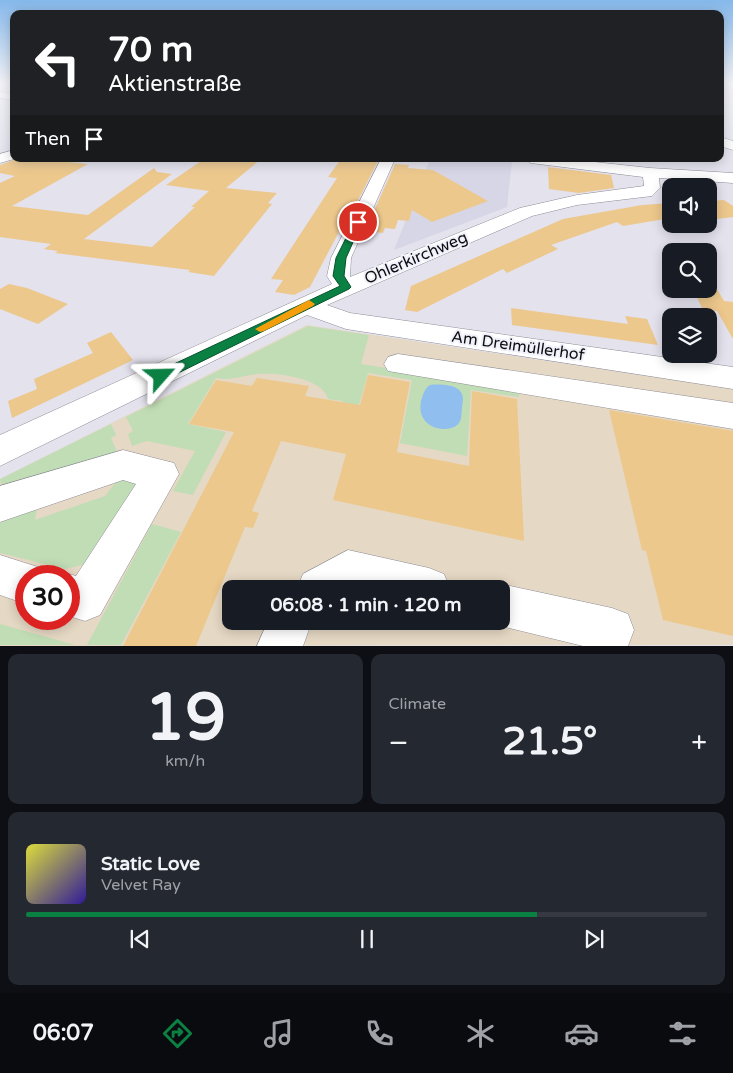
<!DOCTYPE html>
<html lang="en">
<head>
<meta charset="utf-8">
<style>
  body { margin:0; font-family:"Varela Round",sans-serif; background:#242831; color:#f1f3f6; height:100vh; display:flex; flex-direction:column; font-size:19px; white-space:nowrap }
  * { box-sizing:border-box; margin:0 }
  p { font-size:16px; color:#9ea1a6 }
  .icon { flex:none; width:28px; height:28px; fill:none; stroke:currentColor; stroke-width:2; stroke-linecap:round; stroke-linejoin:round }
  .map { position:relative; height:646px; overflow:hidden }
  .sheet { display:flex; flex-direction:column; gap:8px; padding:8px; background:#0d0f14; flex:1 }
  .sheet>* { flex:none }
  .top-card { position:absolute; left:10px; top:10px; width:714px; height:152px; border-radius:10px; box-shadow:0 2px 12px #0003; background:#202124; color:#fff; overflow:hidden }
  .fabs { position:absolute; left:662px; top:178px; display:grid; gap:10px }
  .fabs a { display:grid; place-items:center; width:55px; height:55px; border-radius:10px; background:#171b24; box-shadow:0 2px 12px #0003; font-size:25px }
  .speed { position:absolute; left:15px; top:565px; display:flex; gap:10px; font-size:25px; font-weight:700; text-align:center }
  .speed>* { display:grid; place-content:center; width:65px; height:65px; border-radius:50%; background:#171b24; box-shadow:0 2px 12px #0003; line-height:1 }
  .speed .limit { border:8px solid #d22; background:#fff; color:#111 }
  .pin { position:absolute; display:grid; place-items:center; width:42px; height:42px; color:#fff; margin:-21px; border:2px solid #fff; border-radius:50%; box-shadow:0 1px 5px #0007 }
  .me { position:absolute; width:55px; margin:-28px; rotate:65deg; stroke-linejoin:round; filter:drop-shadow(0 0 4px #0008) }
  .turn { display:flex; align-items:center; gap:18px; height:105px; padding:0 15px; font-size:22px }
  .turn .icon { width:65px; height:65px; stroke-width:2.5 }
  .turn b { display:block; font-size:35px; line-height:42px }
  .then { display:flex; align-items:center; height:48px; padding:0 15px; background:#0003; gap:10px; font-size:19px }
  .big { font-size:38px; font-weight:700; line-height:1.1 }
  .sheet .card { flex:1; display:flex; flex-direction:column; justify-content:center; gap:8px; min-width:0; padding:0 18px; border-radius:10px; background:#242831 }
  .sheet .dial { align-items:center; gap:0 }
  .dial b { font-size:65px; line-height:1 }
  .song { display:flex; align-items:center; gap:15px }
  .cover { width:60px; height:60px; border-radius:8px; background:linear-gradient(135deg,hsl(60 70% 55%),hsl(250 70% 35%)) }
  .played { height:5px; border-radius:2px; background:linear-gradient(90deg,#0b8043 75%,#363941 75%) }
  .keys { display:flex; justify-content:space-around; direction:ltr }
  .heat { display:flex; justify-content:space-between; align-items:center; font-size:28px; direction:ltr }
  .sheet .tiles { flex:1; display:grid; gap:8px; grid-template-columns:1fr 1fr }
  .card:last-child { grid-column:span 2 }
  .trip { position:absolute; left:222px; top:580px; width:288px; height:50px; border-radius:10px; background:#171b24; box-shadow:0 2px 12px #0003; font-weight:700; line-height:50px; text-align:center }
  .dock { display:flex; height:80px; justify-content:space-around; align-items:center; background:#090b0e; color:#9ea1a6 }
  .dock .icon { width:35px; height:35px }
  .dock .active { color:#0b8043 }
  .dock b { font-size:22px; color:#f1f3f6 }
  .map>svg:first-child { display:block }
  .industrial { fill:#e5d8c4; fill-rule:evenodd }
  .built { fill:#d6d6e7 }
  .green { fill:#c0ddb5 }
  .water { fill:#90beef }
  .building { fill:#edc88d }
  .lines { fill:none; stroke-linecap:round; stroke-linejoin:round }
  .minor-casing { stroke:#8d8c96; stroke-width:1 }
  .minor { fill:#fff; fill-rule:evenodd }
  .route { fill:#0b8043; stroke:#07532c }
  .slow { fill:#f59e0b }
  .labels { text-anchor:middle; dominant-baseline:central; stroke-width:4; stroke-linejoin:round; paint-order:stroke }
  .street-label { font-size:16px; fill:#0d0d10; stroke:#f0f0fa }
</style>
</head>
<body>
<div class="map">
<svg width="733" height="646" viewBox="0 0 733 646">
  <rect width="100%" height="100%" fill="#e3e2ed"/>
  <!-- industrial -->
  <path class="industrial" d="M 307,325 L 733,389 L 733,645 L 0,646 L 0,479 ZM 26,576 L 69,576 L 69,619 L 26,619 ZM 231,589 L 501,589 L 501,621 L 231,621 Z"/>
  <!-- built -->
  <path class="built" d="M 430,159 L 488,159 L 512,161 L 507,207 L 394,250 Z"/>
  <!-- green -->
  <g class="green">
    <path d="M 308,326 L 369,335 L 361,364 L 518,389 L 519,397 L 471,390 L 467,456 L 400,443 L 412,380 L 368,373 L 356,415 L 340,412 L 343,401 L 328,399 C 324,378 276,372 258,374 C 242,375 233,381 216,378 L 188,424 L 226,432 L 193,495 L 173,491 L 195,451 L 147,441 L 132,446 L 128,434 L 133,431 L 126,417 Z"/>
    <path d="M 111,424 L 116,435 L 111,438 L 117,452 L 4,485 L 1,483 L 0,479 Z"/>
    <path d="M 120,477 L 142,483 L 86,564 L 65,569 L 0,553 L 0,522 L 2,519 L 38,502 L 35,520 L 105,496 Z"/>
    <path d="M 152,524 L 181,532 L 121,645 L 87,645 Z"/>
    <path d="M 0,624 L 75,645 L 0,645 Z"/>
  </g>
  <!-- water -->
  <path class="water" d="M 430,385 C 439,384 458,384 462,394 C 464,398 462,405 462,409 C 461,413 462,418 460,421 C 455,435 415,432 421,401 C 423,395 424,389 430,385 Z"/>
  <!-- building -->
  <g class="building">
    <path d="M 16,159 L 39,159 L 88,164 L 12,206 L 88,215 L 154,168 L 157,172 L 172,174 L 84,239 L 152,247 L 195,207 L 191,207 L 209,191 L 166,185 L 204,159 L 261,159 L 226,188 L 277,193 L 268,203 L 272,204 L 214,276 L 188,272 L 190,270 L 55,253 L 58,251 L 44,249 L 51,244 L 0,237 L 0,183 L 15,176 L 0,173 L 0,165 Z"/>
    <path d="M 341,159 L 372,159 L 378,161 L 344,228 L 341,228 L 310,287 L 294,295 L 275,292 L 283,280 L 271,279 L 337,178 L 328,177 Z"/>
    <path d="M 395,164 L 409,165 L 408,168 L 433,170 L 488,201 L 432,222 L 412,210 L 409,221 L 398,220 L 395,229 L 385,228 L 383,233 L 365,231 Z"/>
    <path d="M 548,167 L 611,175 L 614,188 L 579,193 L 549,189 Z"/>
    <path d="M 724,200 L 733,206 L 733,217 L 709,220 L 709,201 Z"/>
    <path d="M 671,203 L 671,218 L 623,226 L 617,222 L 551,245 L 558,249 L 507,273 L 503,269 L 417,312 L 405,310 L 411,286 L 563,219 L 642,205 Z"/>
    <path d="M 9,284 L 27,288 L 68,304 L 38,324 L 0,309 L 0,289 Z"/>
    <path d="M 693,289 L 717,289 L 724,301 L 733,302 L 733,339 L 717,311 L 703,310 Z"/>
    <path d="M 511,308 L 628,324 L 625,316 L 647,319 L 658,345 L 512,325 Z"/>
    <path d="M 111,332 L 133,360 L 12,418 L 8,401 L 37,389 L 34,379 L 93,353 L 87,343 Z"/>
    <path d="M 368,375 L 410,382 L 397,452 L 469,466 L 472,391 L 517,399 L 524,541 L 333,500 L 346,454 L 281,441 L 252,511 L 259,513 L 253,528 L 245,527 L 196,646 L 123,646 L 234,432 L 189,424 L 216,380 L 252,386 L 257,378 L 309,386 L 305,396 L 360,405 Z"/>
    <path d="M 609,410 L 733,431 L 733,636 L 663,620 L 646,551 L 642,550 Z"/>
  </g>
  <g class="lines">
    <!-- minor casing -->
    <g class="minor-casing">
      <g id="minor">
        <path d="M 0,92 L 14,94 L 14,100 L 0,98 Z"/>
        <path d="M 720,137 L 733,141 L 733,150 L 720,146 Z"/>
        <path d="M 14,150 L 14,159 L 0,163 L 0,154 Z"/>
        <path d="M 381,159 L 395,159 L 351,258 L 350,277 L 520,208 L 577,195 L 644,186 L 643,177 L 531,163 L 524,159 L 567,159 L 650,168 L 733,173 L 733,183 L 659,178 L 660,188 L 652,196 L 577,205 L 532,216 L 327,305 L 350,313 L 733,367 L 733,389 L 346,329 L 307,315 L 0,466 L 0,435 L 332,284 L 327,276 L 331,258 Z"/>
        <path d="M 398,354 L 733,403 L 733,429 L 388,371 L 384,364 L 388,357 Z"/>
        <path d="M 123,450 L 174,463 L 179,474 L 100,615 L 85,621 L 69,616 L 69,576 L 63,576 L 69,574 L 76,576 L 136,484 L 123,480 L 0,522 L 0,486 Z"/>
        <path d="M 348,550 L 429,568 L 444,574 L 450,589 L 297,589 L 303,574 Z"/>
        <path d="M 0,555 L 41,568 L 44,576 L 26,576 L 26,604 L 0,595 Z"/>
        <path d="M 501,584 L 612,608 L 628,614 L 634,630 L 628,646 L 583,646 L 501,626 L 488,621 L 501,621 L 501,589 L 488,589 Z"/>
        <path d="M 268,621 L 312,621 L 303,646 L 257,646 Z"/>
      </g>
    </g>
    <!-- minor -->
    <use href="#minor" class="minor"/>
  </g>
  <!-- sky -->
  <linearGradient id="sky" x2="0" y2="1"><stop stop-color="#85b8eb"/><stop offset="0.48" stop-color="#f2f2f7"/><stop offset="1" stop-color="#f2f2f7" stop-opacity="0"/></linearGradient>
  <rect width="733" height="173" fill="url(#sky)"/>
  <!-- route -->
  <path class="route" d="M 358,220 L 362,222 L 346,258 L 344,276 L 351,287 L 349,289 L 166,379 L 157,379 L 155,376 L 157,372 L 340,286 L 333,276 L 336,258 L 354,222 Z"/>
  <!-- slow -->
  <path class="slow" d="M 309,300 L 315,304 L 313,306 L 264,331 L 260,332 L 255,329 Z"/>
  <g class="labels">
    <!-- street labels -->
    <g class="street-label">
      <text transform="translate(416 258) rotate(-23)">Ohlerkirchweg</text>
      <text transform="translate(518 346) rotate(8)">Am Dreimüllerhof</text>
    </g>
  </g>
</svg>
<div class="fabs">
<a><svg class="icon" aria-label="sound" viewBox="0 0 24 24"><path d="M4 9h4l5-4v14l-5-4H4zM17 9q2 3 0 6"/></svg></a>
<a><svg class="icon" aria-label="search" viewBox="0 0 24 24"><circle cx="10" cy="10" r="6"/><path d="M15 15l6 6"/></svg></a>
<a><svg class="icon" aria-label="layers" viewBox="0 0 24 24"><path d="M12 4l9 5-9 5-9-5zM3 14l9 5 9-5"/></svg></a>
</div>
<div class="speed"><div class="limit">30</div></div>
<div class="pin" style="left:358px;top:222px;background:#d93025"><svg class="icon" aria-label="arrive" viewBox="0 0 24 24"><path d="M6 21V4h12l-3 4 3 4H6"/></svg></div>
<svg class="me" style="left:161px;top:376px" viewBox="-20 -20 40 40"><path d="M0-17L14 15 0 8-14 15z" fill="#0b8043" stroke="#fff" stroke-width="4"/></svg>
<div class="trip">06:08 · 1 min · 120 m</div>
<div class="top-card">
<div class="turn"><svg class="icon" aria-label="left" viewBox="0 0 24 24"><path d="M17 20v-9H6M10 6l-5 5 5 5"/></svg><div><b>70 m</b>Aktienstraße</div></div>
<div class="then">Then<svg class="icon" aria-label="arrive" viewBox="0 0 24 24"><path d="M6 21V4h12l-3 4 3 4H6"/></svg></div>
</div>
</div>
<section class="sheet">
<div class="tiles">
<div class="card dial"><b>19</b><p>km/h</p></div>
<div class="card"><p>Climate</p>
<div class="heat"><a>−</a><b class="big">21.5°</b><a>+</a></div>
</div>
<div class="card">
<div class="song"><i class="cover"></i><div><b>Static Love</b><p>Velvet Ray</p></div></div>
<div class="played"></div>
<div class="keys"><svg class="icon" aria-label="previous" viewBox="0 0 24 24"><path d="M18 5L8 12l10 7zM5 5v14"/></svg><svg class="icon" aria-label="pause" viewBox="0 0 24 24"><path d="M8 5v14M16 5v14"/></svg><svg class="icon" aria-label="next" viewBox="0 0 24 24"><path d="M6 5l10 7-10 7zM19 5v14"/></svg></div>
</div>
</div>
</section>
<nav class="dock">
<b>06:07</b>
<svg class="icon active" aria-label="directions" viewBox="0 0 24 24"><path d="M12 3l9 9-9 9-9-9zM9 14v-3h6M13 9l2 2-2 2"/></svg>
<svg class="icon" aria-label="music" viewBox="0 0 24 24"><path d="M9 18V5l10-2v13"/><circle cx="6" cy="18" r="3"/><circle cx="16" cy="16" r="3"/></svg>
<svg class="icon" aria-label="phone" viewBox="0 0 24 24"><path d="M5 4h4l2 5-3 2q2 4 5 5l2-3 5 2v4C11 20 4 13 5 4z"/></svg>
<svg class="icon" aria-label="climate" viewBox="0 0 24 24"><path d="M12 3v18M4 7l16 10M4 17L20 7"/></svg>
<svg class="icon" aria-label="car" viewBox="0 0 24 24"><path d="M5 17H2v-5l4-1 3-4h7l3 4 3 1v5h-3M9 17h6M6 11h13"/><circle cx="7" cy="17" r="2"/><circle cx="17" cy="17" r="2"/></svg>
<svg class="icon" aria-label="filters" viewBox="0 0 24 24"><path d="M4 7h16M4 17h16"/><circle cx="9" cy="7" r="2"/><circle cx="15" cy="17" r="2"/></svg>
</nav>
</body>
</html>
